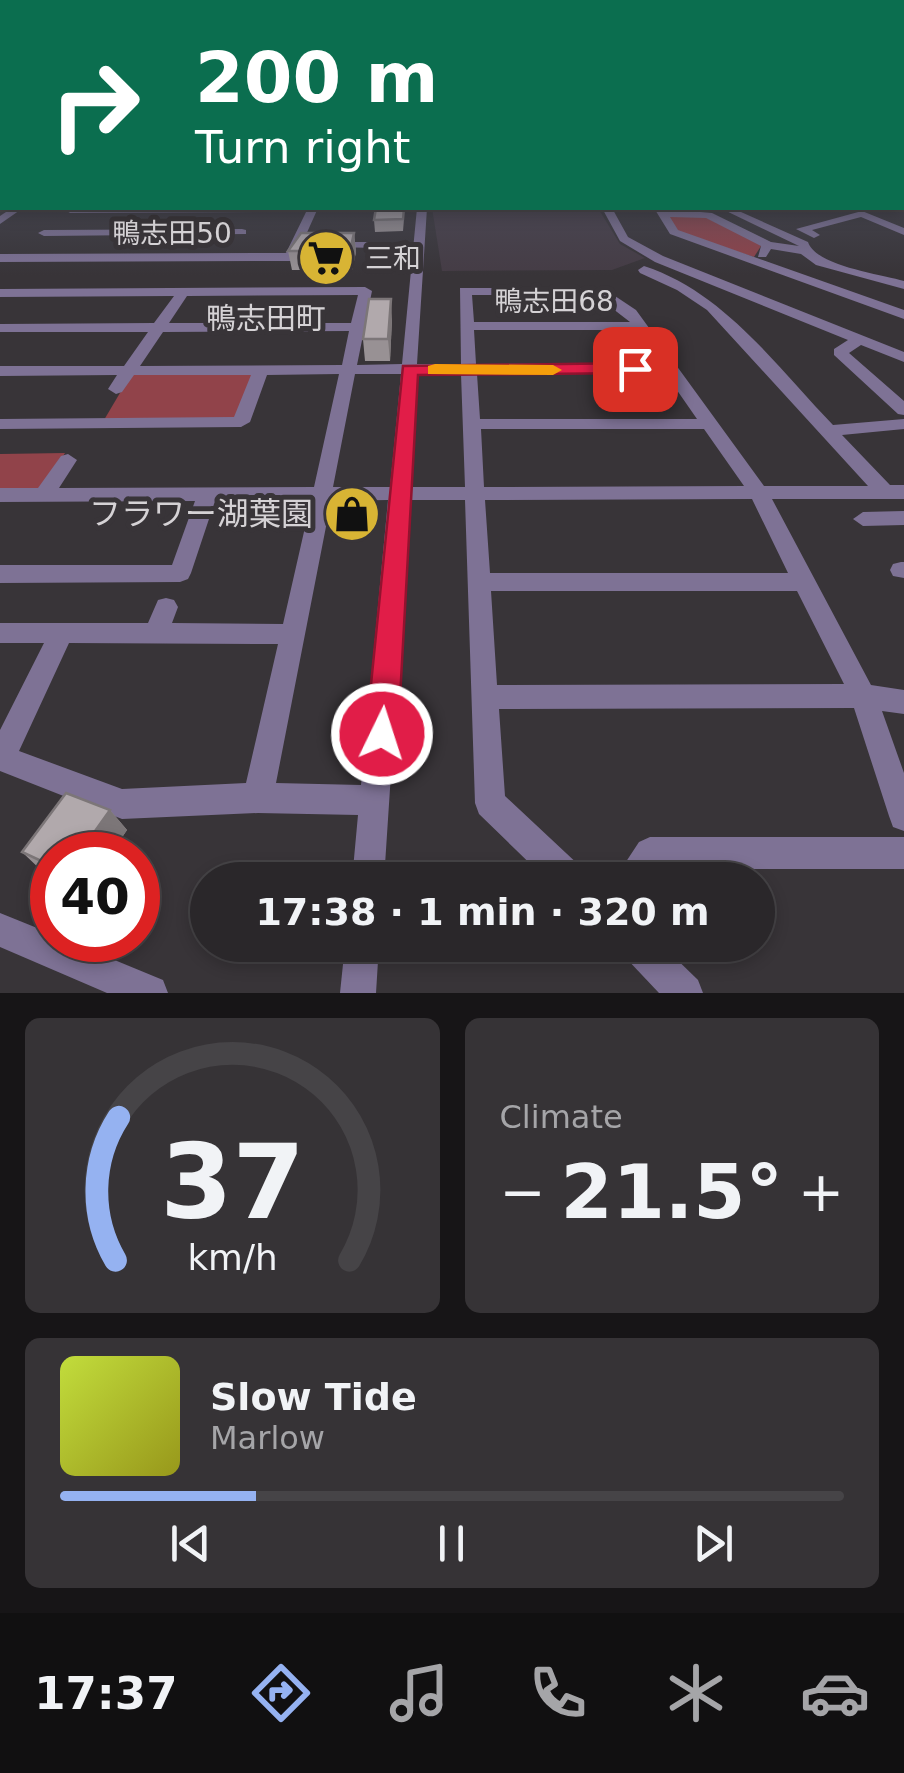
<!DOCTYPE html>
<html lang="en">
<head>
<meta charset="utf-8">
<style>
  body { margin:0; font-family:"DejaVu Sans","Noto Sans JP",sans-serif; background:#363336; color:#f1f3f6; height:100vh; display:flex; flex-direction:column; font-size:38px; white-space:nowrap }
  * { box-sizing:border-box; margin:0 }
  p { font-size:32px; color:#a5a5a8 }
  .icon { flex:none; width:55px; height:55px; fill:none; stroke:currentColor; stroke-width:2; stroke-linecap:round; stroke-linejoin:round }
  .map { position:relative; height:993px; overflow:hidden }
  .drawer { display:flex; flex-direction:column; gap:25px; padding:25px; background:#171517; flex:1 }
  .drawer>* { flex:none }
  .hud { position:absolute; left:0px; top:0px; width:905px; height:210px; box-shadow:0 5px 15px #0003,0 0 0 2px #464447; background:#0b6e4f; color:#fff; overflow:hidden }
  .speed { position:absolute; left:30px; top:832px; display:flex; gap:20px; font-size:50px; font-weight:700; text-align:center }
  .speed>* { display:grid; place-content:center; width:130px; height:130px; border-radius:50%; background:#2a272a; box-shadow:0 5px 15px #0003,0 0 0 2px #464447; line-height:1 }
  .speed .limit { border:15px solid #d22; background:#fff; color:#111 }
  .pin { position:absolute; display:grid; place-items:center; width:85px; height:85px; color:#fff; margin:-42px; border-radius:20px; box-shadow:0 5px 15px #0006 }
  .me { position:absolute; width:110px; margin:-55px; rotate:4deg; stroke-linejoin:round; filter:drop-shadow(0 0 8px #0008) }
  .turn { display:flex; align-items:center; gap:35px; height:210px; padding:0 30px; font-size:45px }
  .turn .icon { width:130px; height:130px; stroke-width:2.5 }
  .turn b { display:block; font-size:70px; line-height:85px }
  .big { font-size:75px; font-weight:700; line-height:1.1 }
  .drawer .widget { flex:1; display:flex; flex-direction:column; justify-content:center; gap:15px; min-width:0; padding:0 35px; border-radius:15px; background:#363336 }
  .drawer .dial { align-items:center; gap:0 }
  .dial svg { height:260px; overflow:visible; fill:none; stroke:#464447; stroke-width:7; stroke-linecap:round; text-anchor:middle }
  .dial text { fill:#f1f3f6; stroke:none }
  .song { display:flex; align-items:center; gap:30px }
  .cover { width:120px; height:120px; border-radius:15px; background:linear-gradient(135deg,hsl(70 70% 55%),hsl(60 70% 35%)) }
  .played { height:10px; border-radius:5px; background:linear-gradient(90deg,#95b2f1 25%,#464447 25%) }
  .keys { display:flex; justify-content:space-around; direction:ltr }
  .heat { display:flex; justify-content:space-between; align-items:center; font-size:55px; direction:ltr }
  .drawer .tiles { flex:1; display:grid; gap:25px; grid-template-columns:1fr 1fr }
  .widget:last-child { grid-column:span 2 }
  .trip { position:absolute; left:190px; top:862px; width:585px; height:100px; border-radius:50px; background:#2a272a; box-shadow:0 5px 15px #0003,0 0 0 2px #464447; font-weight:700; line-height:100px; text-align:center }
  .tabs { display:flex; height:160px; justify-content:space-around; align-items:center; background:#111011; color:#a5a5a8 }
  .tabs .icon { width:70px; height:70px }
  .tabs .on { color:#95b2f1 }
  .tabs b { font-size:45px; color:#f1f3f6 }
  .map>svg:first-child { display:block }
  .built { fill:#453c45 }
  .green { fill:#91434a }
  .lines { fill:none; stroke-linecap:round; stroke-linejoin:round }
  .minor { fill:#7e7295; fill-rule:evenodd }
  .wall { fill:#989194 }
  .shaded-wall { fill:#7c7678 }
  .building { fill:#b1a9ac; stroke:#7c7678; stroke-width:2.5 }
  .route { fill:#e11d48; stroke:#92132f; stroke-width:2.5 }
  .slow { fill:#f59e0b }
  .labels { text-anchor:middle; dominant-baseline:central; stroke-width:10; stroke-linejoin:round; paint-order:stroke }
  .far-street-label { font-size:28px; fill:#d5d2d5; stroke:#383438 }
  .far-poi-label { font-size:28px; fill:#d5d2d5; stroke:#383438; text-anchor:start }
  .far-neighbourhood-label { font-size:30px; fill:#d5d2d5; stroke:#383438 }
  .poi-label { font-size:32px; fill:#d5d2d5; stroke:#383438; text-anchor:end }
</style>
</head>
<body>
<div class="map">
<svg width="904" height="993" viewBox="0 0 904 993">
  <rect width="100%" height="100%" fill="#383438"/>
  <!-- built -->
  <path class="built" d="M 432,208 L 598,208 L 620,244 L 645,258 L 612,270 L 442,271 Z"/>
  <!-- green -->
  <g class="green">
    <path d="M 703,216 L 758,243 L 761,246 L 754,257 L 677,232 L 669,217 Z"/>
    <path d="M 136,373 L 253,375 L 239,416 L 230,419 L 104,420 L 130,376 Z"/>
    <path d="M 65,453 L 43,488 L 0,488 L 0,454 Z"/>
  </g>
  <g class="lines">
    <!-- minor -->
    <g class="minor">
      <path d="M 902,149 L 904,149 L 904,155 L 902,154 Z"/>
      <path d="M 2,163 L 2,169 L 0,170 L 0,164 Z"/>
      <path d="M 902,165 L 904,166 L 904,172 L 902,171 Z"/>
      <path d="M 0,187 L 2,188 L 2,194 L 0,193 Z"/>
      <path d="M 902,202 L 904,202 L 904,209 L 899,208 L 902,208 Z"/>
      <path d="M 12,208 L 23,208 L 0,224 L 0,216 Z"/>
      <path d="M 67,208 L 260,208 L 261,209 L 256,212 L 70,213 L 65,210 Z"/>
      <path d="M 308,208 L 318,208 L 296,257 L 290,261 L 0,262 L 0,254 L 286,253 Z"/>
      <path d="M 417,208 L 427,208 L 417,364 L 461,364 L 460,288 L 603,288 L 636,310 L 764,486 L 868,486 L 707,310 L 677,290 L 640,273 L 638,270 L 644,266 C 724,292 776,366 833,425 L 904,419 L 904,429 L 842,435 L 890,485 L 904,485 L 904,499 L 772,499 L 871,685 L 904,690 L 904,714 L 882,711 L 904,773 L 904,831 L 893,827 L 889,816 L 854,708 L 499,709 L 505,796 L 582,868 L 586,880 L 547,880 L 479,814 L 475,803 L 465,500 L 409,500 L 384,880 L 352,880 L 358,815 L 258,813 L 122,819 L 0,771 L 0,730 L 44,643 L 0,643 L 0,623 L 148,623 L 158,600 L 166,598 L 174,600 L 178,607 L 172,623 L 283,624 L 311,501 L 215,501 L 191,573 L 188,579 L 180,582 L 0,583 L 0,565 L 172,565 L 195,501 L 0,502 L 0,488 L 38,488 L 61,456 L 68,454 L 77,460 L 59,488 L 314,487 L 339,374 L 267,375 L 250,422 L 241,427 L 0,429 L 0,419 L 234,417 L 251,375 L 134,375 L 122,392 L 116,394 L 108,389 L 117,375 L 0,376 L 0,366 L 124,366 L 148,332 L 0,332 L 0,324 L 154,323 L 174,296 L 0,297 L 0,289 L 365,287 L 372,291 L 357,365 L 402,364 ZM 358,295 L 351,323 L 169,323 L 187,296 ZM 472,295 L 595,295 L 630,322 L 474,322 ZM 474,330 L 636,330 L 659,363 L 476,364 ZM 349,331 L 342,365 L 140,366 L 163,332 ZM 665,373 L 697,419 L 480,419 L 477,374 ZM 355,374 L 401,374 L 390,487 L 333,487 ZM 417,374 L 461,374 L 465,487 L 409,487 ZM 481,429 L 704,429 L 744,486 L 484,487 ZM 752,499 L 788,573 L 490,573 L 485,500 ZM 388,500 L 361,785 L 276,783 L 331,501 ZM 491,591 L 797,591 L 844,684 L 497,685 ZM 69,643 L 278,644 L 246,783 L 122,789 L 19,751 Z"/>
      <path d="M 602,208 L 612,208 L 628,237 L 663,256 L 904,352 L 904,362 L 861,345 L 849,353 L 904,401 L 904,415 L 898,414 L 834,355 L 834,349 L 848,340 L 655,262 L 620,241 Z"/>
      <path d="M 654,208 L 712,213 L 771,242 L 799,246 L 720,208 L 732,208 L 808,242 C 816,266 880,274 904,281 L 904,289 L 816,265 L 801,254 L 771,249 L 766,257 L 758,257 L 761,246 L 706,218 L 670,217 L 678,230 L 904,310 L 904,319 L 670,234 Z"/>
      <path d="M 862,211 L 904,228 L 904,235 L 861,217 L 812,230 L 820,235 L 814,238 L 796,229 Z"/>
      <path d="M 242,229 L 246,230 L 246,234 L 44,236 L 38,233 L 44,230 Z"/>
      <path d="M 332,242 L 379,242 L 385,245 L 379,248 L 328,247 L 326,245 Z"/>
      <path d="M 904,511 L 904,525 L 863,526 L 853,519 L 863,512 Z"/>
      <path d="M 901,562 L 904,562 L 904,578 L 893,576 L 890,570 L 893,564 Z"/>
      <path d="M 650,837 L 904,837 L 904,869 L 658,869 L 650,880 L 614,880 L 639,842 Z"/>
      <path d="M 0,913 L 52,934 L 52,940 L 66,940 L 163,980 L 168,993 L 107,993 L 0,947 Z"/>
      <path d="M 345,945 L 379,945 L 376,993 L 340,993 Z"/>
      <path d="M 620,945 L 662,945 L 698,980 L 703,993 L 659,993 L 625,957 Z"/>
    </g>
  </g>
  <!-- wall -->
  <g class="wall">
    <path d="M 404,219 L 403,231 L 375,232 L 374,220 Z"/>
    <path d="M 354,233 L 356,252 L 352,270 L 292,270 L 288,251 Z"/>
    <path d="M 392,319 L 390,361 L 365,361 L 363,339 Z"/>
    <path d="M 110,810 L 127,830 L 110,855 L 52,855 L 52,876 L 43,872 L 22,852 Z"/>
  </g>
  <!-- shaded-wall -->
  <g class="shaded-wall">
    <path d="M 354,233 L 356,252 L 352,270 L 350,251 Z"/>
    <path d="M 391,299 L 392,319 L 390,361 L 388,339 Z"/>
    <path d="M 110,810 L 127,830 L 110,855 L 78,855 Z"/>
  </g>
  <!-- building -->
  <g class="building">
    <path d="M 376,208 L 404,208 L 403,219 L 374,220 Z"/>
    <path d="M 301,233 L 354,233 L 350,251 L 288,251 Z"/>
    <path d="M 369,299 L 391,299 L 388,339 L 363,339 Z"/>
    <path d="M 66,793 L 110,810 L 78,855 L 52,855 L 52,866 L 22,852 Z"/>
  </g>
  <!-- sky -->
  <linearGradient id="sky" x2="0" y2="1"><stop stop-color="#1f1d1f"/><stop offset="0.49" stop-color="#4d505e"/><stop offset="1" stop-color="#4d505e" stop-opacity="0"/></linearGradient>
  <rect width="904" height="275" fill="url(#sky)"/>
  <!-- route -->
  <path class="route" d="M 635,363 L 641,365 L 641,373 L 418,375 L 398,734 L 393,745 L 382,749 L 371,745 L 366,734 L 403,366 Z"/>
  <!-- slow -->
  <path class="slow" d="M 435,364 L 553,365 L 562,370 L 553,375 L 428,374 L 428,366 Z"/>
  <!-- icons -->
  <defs>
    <g id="supermarket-disc" transform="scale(2.875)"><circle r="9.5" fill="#d8b434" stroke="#383438"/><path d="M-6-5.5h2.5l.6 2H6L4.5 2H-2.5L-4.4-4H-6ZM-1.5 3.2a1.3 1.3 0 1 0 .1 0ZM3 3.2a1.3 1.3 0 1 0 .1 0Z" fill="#111"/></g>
    <g id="shop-disc" transform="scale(2.875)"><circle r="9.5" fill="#d8b434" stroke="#383438"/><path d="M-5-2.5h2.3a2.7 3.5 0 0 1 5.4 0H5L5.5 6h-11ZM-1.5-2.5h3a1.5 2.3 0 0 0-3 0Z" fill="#111"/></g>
  </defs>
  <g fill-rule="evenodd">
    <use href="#supermarket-disc" x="326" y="258"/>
    <use href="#shop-disc" x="352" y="514"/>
  </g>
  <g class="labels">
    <!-- far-street labels -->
    <g class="far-street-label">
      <text x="172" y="233">鴨志田50</text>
      <text x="554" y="301">鴨志田68</text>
    </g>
    <!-- far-poi labels -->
    <g class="far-poi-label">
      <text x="365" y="258">三和</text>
    </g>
    <!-- far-neighbourhood labels -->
    <g class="far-neighbourhood-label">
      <text x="266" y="318">鴨志田町</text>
    </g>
    <!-- poi labels -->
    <g class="poi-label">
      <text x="313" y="514">フラワー湖葉園</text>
    </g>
  </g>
</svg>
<div class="speed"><div class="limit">40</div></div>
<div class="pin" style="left:635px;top:369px;background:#d93025"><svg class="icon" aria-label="arrive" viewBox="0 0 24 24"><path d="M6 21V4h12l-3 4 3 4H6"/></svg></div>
<svg class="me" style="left:382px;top:734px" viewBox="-20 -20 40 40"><circle r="17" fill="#e11d48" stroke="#fff" stroke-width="3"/><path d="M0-11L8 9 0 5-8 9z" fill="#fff"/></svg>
<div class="trip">17:38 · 1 min · 320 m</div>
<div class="hud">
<div class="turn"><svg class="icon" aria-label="right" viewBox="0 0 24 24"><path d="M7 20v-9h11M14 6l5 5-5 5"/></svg><div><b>200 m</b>Turn right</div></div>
</div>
</div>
<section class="drawer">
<div class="tiles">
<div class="widget dial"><svg viewBox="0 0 100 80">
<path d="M14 69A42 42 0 1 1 86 69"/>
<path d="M14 69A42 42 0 0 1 15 25" stroke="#95b2f1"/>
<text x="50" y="56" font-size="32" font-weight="700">37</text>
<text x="50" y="72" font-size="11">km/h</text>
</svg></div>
<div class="widget"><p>Climate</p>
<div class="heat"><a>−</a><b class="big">21.5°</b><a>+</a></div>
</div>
<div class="widget">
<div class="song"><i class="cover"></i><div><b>Slow Tide</b><p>Marlow</p></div></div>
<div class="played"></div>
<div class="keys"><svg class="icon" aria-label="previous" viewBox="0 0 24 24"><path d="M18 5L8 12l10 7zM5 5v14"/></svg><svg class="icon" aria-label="pause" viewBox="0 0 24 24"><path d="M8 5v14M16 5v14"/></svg><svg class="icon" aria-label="next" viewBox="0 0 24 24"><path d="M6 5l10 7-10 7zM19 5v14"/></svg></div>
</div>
</div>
</section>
<nav class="tabs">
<b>17:37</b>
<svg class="icon on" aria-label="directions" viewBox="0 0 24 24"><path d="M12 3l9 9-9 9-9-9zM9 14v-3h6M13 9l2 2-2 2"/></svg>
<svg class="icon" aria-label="music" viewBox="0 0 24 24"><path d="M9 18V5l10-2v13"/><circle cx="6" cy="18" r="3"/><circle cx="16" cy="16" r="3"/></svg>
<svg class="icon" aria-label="phone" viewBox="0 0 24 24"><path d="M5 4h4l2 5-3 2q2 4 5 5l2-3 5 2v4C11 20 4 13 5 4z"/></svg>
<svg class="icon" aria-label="climate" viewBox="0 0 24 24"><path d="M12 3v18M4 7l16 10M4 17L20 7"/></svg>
<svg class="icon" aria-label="car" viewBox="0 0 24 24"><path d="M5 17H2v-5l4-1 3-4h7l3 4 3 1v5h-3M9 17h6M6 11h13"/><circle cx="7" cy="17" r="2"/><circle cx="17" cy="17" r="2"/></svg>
</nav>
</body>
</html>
